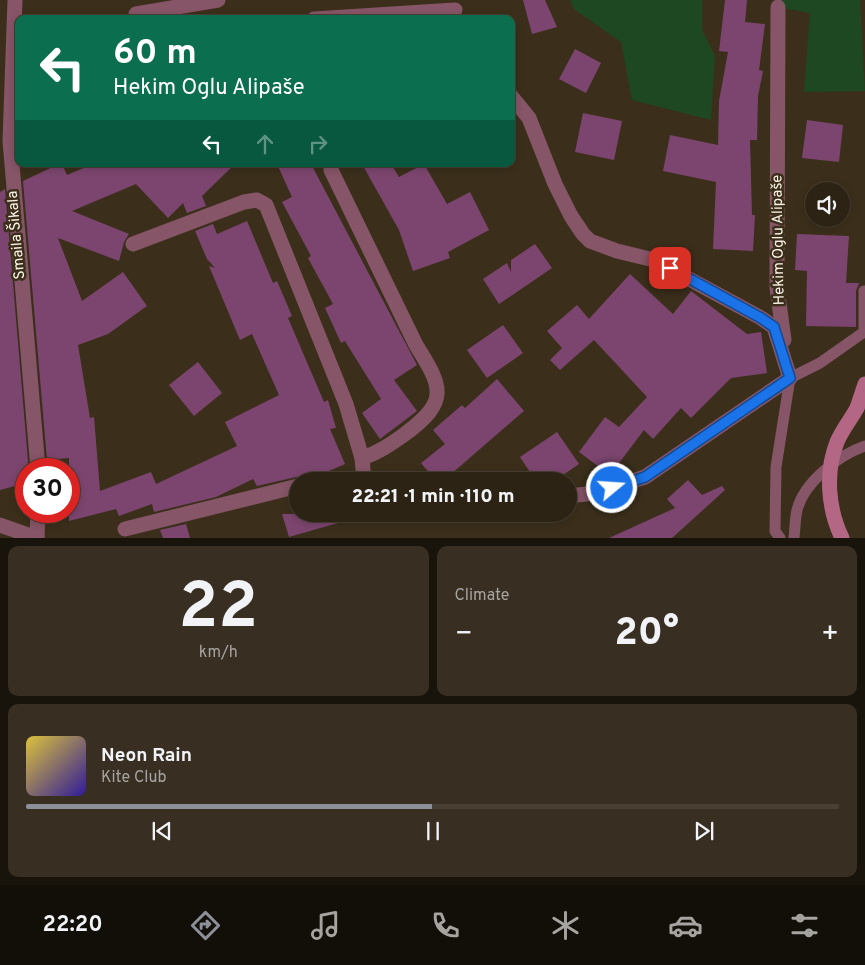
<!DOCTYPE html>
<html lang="en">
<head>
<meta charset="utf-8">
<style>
  body { margin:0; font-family:Overpass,sans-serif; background:#382f22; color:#f1f3f6; height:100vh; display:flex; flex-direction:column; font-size:19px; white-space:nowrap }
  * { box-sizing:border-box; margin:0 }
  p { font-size:16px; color:#a6a4a0 }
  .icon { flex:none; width:28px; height:28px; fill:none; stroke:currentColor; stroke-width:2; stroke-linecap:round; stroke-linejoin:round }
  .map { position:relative; height:538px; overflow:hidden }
  .sheet { display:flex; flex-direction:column; gap:8px; padding:8px; background:#18130b; flex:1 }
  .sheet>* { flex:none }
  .hud { position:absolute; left:15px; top:15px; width:500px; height:152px; border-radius:10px; box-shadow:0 2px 8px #0003,0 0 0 1px #484034; background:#0b6e4f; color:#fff; overflow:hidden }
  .tools { position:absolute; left:805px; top:182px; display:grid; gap:10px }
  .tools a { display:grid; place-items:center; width:45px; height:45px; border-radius:50%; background:#2c2314; box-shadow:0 2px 8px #0003,0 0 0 1px #484034; font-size:25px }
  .speed { position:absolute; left:15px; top:458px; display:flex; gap:10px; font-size:25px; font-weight:700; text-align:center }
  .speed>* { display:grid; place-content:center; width:65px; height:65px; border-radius:50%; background:#2c2314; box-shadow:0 2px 8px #0003,0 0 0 1px #484034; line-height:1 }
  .speed .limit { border:8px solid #d22; background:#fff; color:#111 }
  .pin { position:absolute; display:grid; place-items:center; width:42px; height:42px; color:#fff; margin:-21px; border-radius:10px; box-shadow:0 2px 8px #0006 }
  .me { position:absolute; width:55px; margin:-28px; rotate:72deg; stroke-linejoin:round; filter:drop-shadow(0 0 4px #0008) }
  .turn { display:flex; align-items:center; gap:18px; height:105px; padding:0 15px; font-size:22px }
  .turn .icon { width:65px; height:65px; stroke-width:2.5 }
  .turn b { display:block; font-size:35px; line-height:42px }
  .lanes { display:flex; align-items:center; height:48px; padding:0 15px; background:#0003; justify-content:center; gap:25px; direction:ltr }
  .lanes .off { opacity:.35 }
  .big { font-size:38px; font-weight:800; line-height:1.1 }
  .sheet .card { flex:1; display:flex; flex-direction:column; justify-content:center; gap:8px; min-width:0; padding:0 18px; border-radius:10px; background:#382f22 }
  .sheet .dial { align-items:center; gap:0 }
  .dial b { font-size:65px; line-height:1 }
  .song { display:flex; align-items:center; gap:15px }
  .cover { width:60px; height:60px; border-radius:8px; background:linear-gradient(135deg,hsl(50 70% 55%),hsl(250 70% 35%)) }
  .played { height:5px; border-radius:2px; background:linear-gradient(90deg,#8c9099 50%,#484034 50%) }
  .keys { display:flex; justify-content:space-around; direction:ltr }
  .heat { display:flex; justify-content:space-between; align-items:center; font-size:28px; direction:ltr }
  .sheet .tiles { flex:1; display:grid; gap:8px; grid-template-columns:1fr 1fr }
  .card:last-child { grid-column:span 2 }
  .trip { position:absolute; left:289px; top:472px; width:288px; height:50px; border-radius:25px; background:#2c2314; box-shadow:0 2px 8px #0003,0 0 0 1px #484034; font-weight:800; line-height:50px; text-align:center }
  .tabs { display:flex; height:80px; justify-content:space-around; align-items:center; background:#120e08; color:#a6a4a0 }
  .tabs .icon { width:35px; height:35px }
  .tabs .current { color:#8c9099 }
  .tabs b { font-size:22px; color:#f1f3f6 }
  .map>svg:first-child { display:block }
  .green { fill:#1d4822 }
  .building { fill:#7c456f }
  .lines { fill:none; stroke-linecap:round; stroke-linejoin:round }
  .lane { stroke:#865567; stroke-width:11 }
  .street { stroke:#865567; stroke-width:15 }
  .secondary { stroke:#b46685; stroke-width:15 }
  .secondary-bridge { stroke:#b46685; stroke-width:15 }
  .route-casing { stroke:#114b97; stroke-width:12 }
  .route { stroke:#1a73e8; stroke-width:9 }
  .labels { text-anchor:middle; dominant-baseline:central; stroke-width:5; stroke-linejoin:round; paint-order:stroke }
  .street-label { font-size:15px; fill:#fbf3e6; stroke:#3b2f1b }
</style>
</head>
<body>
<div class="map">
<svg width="865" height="538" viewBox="0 0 865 538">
  <rect width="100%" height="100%" fill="#3b2f1b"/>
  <!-- green -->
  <g class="green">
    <path d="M 570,0 L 702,0 L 702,30 L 715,56 L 711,120 L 632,100 L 621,42 L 574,9 Z"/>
    <path d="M 778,0 L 860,0 L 865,91 L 804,92 L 810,13 L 778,7 Z"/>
  </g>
  <!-- building -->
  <g class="building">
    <path d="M 523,0 L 545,0 L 557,27 L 532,34 Z"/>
    <path d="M 725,0 L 747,0 L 745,22 L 765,24 L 759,70 L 763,71 L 758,96 L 757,140 L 750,140 L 752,215 L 755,215 L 753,251 L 713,249 L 716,182 L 663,171 L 670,135 L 718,145 L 719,101 L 728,52 L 719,51 Z"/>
    <path d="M 575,49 L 601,63 L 586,93 L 559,79 Z"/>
    <path d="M 583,113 L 622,121 L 614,160 L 575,152 Z"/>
    <path d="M 807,120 L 843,125 L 839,162 L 802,158 Z"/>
    <path d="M 59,164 L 62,164 L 67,175 L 93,164 L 235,164 L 202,196 L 206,206 L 187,213 L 183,203 L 168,218 L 136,184 L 72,211 L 129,234 L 124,242 L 119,261 L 58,238 L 82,301 L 123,272 L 147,306 L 108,334 L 78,345 L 90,418 L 94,417 L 100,491 L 151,472 L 156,484 L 237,446 L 225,422 L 279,395 L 252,334 L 240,340 L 209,266 L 215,268 L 207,259 L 195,231 L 213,224 L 217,234 L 247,221 L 273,283 L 277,281 L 292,316 L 288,318 L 324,402 L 328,400 L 336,428 L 330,429 L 345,464 L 306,481 L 301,477 L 296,477 L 257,486 L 253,479 L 216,497 L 154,512 L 152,504 L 119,516 L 116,509 L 69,521 L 69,458 L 47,460 L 23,181 Z"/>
    <path d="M 277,164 L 311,164 L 417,365 L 394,380 L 417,411 L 380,439 L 362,413 L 381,399 L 345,341 L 341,343 L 325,308 L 333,304 L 308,258 L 311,256 L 282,202 L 292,197 Z"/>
    <path d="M 362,164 L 391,164 L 399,177 L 424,164 L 447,204 L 470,192 L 489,230 L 448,252 L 450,258 L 413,271 L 399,230 Z"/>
    <path d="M 5,189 L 28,461 L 26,483 L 0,490 L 0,192 Z"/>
    <path d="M 797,234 L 849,236 L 846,283 L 859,283 L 856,291 L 856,327 L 806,326 L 807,271 L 795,270 Z"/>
    <path d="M 535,244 L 552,268 L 499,304 L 483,279 L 507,263 L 511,272 L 511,260 Z"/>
    <path d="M 630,274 L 673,314 L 691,291 L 747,334 L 761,332 L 767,373 L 731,378 L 691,418 L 681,408 L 653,439 L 644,430 L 610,475 L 579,452 L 605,417 L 619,427 L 647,397 L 594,340 L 560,370 L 550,360 L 562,348 L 547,331 L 577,305 L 589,319 Z"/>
    <path d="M 503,325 L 523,353 L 487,378 L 467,350 Z"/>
    <path d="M 198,362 L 222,393 L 194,416 L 169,385 Z"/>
    <path d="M 497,379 L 524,411 L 443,481 L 436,481 L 421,463 L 445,444 L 433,430 L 462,405 L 465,408 Z"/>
    <path d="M 557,432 L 579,464 L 554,481 L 536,481 L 520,457 Z"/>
    <path d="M 688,480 L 702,495 L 722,486 L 725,490 L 672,538 L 609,538 L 675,508 L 667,499 Z"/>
    <path d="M 282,514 L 351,514 L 352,519 L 289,537 Z"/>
    <path d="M 186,524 L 190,538 L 163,538 L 160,530 Z"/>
  </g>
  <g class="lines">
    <!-- lane -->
    <g class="lane">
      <path d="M 780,538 L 775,531 L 776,467 L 790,378 L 820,363 L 864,332 L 864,291"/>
      <path d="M 794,538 C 795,529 795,519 797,510 C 804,482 839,455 865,446"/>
    </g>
    <!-- street -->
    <g class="street">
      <path d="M 15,0 L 10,141 L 38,469"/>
      <path d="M 778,7 L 777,288 L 784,340"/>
      <path d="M 136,14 L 218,0"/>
      <path d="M 314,19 L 455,10"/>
      <path d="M 511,96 L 529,118 L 555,184 L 571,216 L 583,234 L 590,241 L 617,251 L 654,260 L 761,318 L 774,327 L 790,378"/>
      <path d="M 331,170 L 416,345 C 443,388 449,401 405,434 C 391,444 378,453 362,458"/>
      <path d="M 133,244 L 244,202 L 257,200 L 266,205 L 346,404 L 362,458 L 364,481"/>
      <path d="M 329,481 L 332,481"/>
      <path d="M 568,496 L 596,493 L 645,477 L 790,378"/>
      <path d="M 0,525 L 37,538"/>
      <path d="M 125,529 L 298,486"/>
      <path d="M 37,538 L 38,511"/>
    </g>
    <!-- secondary -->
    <path class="secondary" d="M 857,408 L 865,384"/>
    <!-- secondary-bridge -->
    <path class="secondary-bridge" d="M 842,538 C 828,509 825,472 837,442 C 842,430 851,419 857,408"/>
  </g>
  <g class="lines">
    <!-- route casing -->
    <g class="route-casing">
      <path id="route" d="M 612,488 L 645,477 L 790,378 L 774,327 L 761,318 L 670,268"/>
    </g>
    <!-- route -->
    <use href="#route" class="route"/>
  </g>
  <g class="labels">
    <!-- street labels -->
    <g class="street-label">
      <text transform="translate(17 235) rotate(-95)">Smaila Šikala</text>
      <text transform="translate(779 240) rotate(-91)">Hekim Oglu Alipaše</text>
    </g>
  </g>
</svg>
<div class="tools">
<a><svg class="icon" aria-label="sound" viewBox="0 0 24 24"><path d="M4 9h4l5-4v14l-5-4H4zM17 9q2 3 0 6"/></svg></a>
</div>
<div class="speed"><div class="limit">30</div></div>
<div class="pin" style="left:670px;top:268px;background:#d93025"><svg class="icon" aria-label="arrive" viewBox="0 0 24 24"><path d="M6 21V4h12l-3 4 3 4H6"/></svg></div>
<svg class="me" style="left:612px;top:488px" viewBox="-20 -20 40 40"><circle r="17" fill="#1a73e8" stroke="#fff" stroke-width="3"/><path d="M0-11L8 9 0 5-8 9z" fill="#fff"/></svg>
<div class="trip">22:21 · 1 min · 110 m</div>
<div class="hud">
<div class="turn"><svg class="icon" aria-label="left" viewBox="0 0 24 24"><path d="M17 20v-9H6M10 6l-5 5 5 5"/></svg><div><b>60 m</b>Hekim Oglu Alipaše</div></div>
<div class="lanes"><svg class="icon" aria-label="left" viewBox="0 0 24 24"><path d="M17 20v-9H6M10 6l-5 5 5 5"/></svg><svg class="icon off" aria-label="ahead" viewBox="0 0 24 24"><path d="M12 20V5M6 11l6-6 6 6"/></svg><svg class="icon off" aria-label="right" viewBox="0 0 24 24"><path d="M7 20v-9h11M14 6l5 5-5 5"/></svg></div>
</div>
</div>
<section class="sheet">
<div class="tiles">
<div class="card dial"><b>22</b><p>km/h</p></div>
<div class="card"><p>Climate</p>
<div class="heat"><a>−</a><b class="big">20°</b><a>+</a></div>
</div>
<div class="card">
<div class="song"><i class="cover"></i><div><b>Neon Rain</b><p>Kite Club</p></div></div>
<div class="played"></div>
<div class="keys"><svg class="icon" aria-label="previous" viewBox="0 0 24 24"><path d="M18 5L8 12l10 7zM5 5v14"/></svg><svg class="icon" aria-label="pause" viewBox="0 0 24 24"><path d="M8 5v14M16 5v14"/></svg><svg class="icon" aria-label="next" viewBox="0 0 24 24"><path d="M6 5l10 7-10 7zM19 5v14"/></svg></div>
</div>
</div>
</section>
<nav class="tabs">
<b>22:20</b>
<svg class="icon current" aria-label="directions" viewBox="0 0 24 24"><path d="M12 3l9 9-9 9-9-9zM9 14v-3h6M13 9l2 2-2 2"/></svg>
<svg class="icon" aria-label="music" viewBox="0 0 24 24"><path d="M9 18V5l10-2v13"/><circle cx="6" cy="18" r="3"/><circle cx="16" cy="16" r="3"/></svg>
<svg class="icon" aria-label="phone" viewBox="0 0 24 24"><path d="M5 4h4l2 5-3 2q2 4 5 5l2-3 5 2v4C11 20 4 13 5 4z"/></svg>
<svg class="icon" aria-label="climate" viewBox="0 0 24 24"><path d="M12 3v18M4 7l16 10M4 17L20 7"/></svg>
<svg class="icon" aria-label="car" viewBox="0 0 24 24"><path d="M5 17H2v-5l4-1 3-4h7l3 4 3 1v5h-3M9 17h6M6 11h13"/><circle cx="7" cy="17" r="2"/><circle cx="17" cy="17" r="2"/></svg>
<svg class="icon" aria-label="filters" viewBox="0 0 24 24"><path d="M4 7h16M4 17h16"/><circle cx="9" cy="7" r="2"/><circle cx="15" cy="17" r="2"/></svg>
</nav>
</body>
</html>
